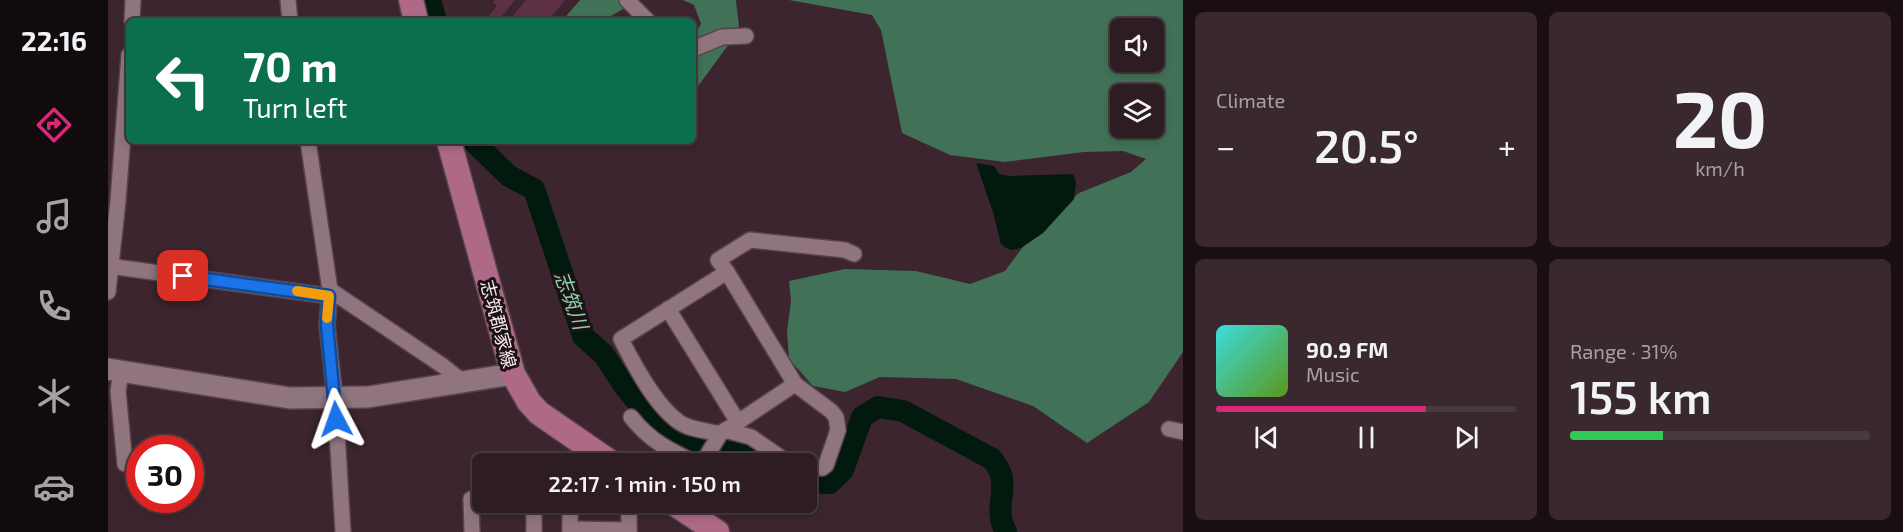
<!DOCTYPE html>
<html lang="en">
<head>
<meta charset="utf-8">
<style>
  body { margin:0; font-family:"Exo 2","Noto Sans JP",sans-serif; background:#39292f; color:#f1f3f6; height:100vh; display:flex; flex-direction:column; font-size:22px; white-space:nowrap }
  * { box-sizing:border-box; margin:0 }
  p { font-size:20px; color:#a7a1a5 }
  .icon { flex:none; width:33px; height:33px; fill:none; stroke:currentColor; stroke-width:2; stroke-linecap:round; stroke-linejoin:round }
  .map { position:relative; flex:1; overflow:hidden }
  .drawer { display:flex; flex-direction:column; gap:12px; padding:12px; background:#190f13; width:720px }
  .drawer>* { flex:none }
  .guide { position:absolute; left:18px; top:18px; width:570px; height:126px; border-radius:9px; box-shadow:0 3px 9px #0003,0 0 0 2px #483a40; background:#0b6e4f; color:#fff; overflow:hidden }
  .fabs { position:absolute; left:1002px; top:18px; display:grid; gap:12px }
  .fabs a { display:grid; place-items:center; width:54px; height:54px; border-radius:9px; background:#2d1c22; box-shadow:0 3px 9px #0003,0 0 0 2px #483a40; font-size:30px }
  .speed { position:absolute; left:18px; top:435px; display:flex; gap:12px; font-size:30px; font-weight:700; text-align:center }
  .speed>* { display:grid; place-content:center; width:78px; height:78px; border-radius:50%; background:#2d1c22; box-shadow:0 3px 9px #0003,0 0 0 2px #483a40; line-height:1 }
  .speed .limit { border:9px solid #d22; background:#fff; color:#111 }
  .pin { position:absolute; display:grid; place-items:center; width:51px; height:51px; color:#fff; margin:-26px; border-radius:12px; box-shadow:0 3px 9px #0006 }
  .me { position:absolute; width:66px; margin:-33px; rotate:356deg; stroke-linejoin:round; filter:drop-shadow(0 0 4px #0008) }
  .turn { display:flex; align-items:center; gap:21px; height:126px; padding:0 18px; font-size:27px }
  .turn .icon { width:78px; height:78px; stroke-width:2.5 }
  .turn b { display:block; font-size:42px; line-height:51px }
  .big { font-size:45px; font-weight:600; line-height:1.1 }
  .drawer .widget { flex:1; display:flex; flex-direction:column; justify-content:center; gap:9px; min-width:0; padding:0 21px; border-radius:9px; background:#39292f }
  .drawer .dial { align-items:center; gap:0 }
  .dial b { font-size:78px; line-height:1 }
  .song { display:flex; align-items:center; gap:18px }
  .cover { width:72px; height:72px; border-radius:9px; background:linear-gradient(135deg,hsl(180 70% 55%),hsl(90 70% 35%)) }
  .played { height:6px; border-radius:3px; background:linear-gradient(90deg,#db2777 70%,#483a40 70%) }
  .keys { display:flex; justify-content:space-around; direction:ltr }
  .heat { display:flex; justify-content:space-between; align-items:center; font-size:33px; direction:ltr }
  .charge { height:9px; border-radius:4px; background:linear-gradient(90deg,#34c759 31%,#483a40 0) }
  .drawer .tiles { flex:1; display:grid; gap:12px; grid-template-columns:repeat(2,1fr) }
  .trip { position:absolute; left:364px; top:453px; width:345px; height:60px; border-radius:9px; background:#2d1c22; box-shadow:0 3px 9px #0003,0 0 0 2px #483a40; font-weight:600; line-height:60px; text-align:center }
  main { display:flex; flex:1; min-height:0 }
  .tab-bar { display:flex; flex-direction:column; width:108px; justify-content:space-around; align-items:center; background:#120b0e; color:#a7a1a5 }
  .tab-bar .icon { width:42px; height:42px }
  .tab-bar .selected { color:#db2777 }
  .tab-bar b { font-size:27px; color:#f1f3f6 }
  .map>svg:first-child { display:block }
  .forest { fill:#417156; fill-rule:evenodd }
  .water { fill:#02190d }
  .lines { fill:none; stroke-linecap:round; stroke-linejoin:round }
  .river { stroke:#02190d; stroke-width:22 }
  .building { fill:#5d3143 }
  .street-casing { stroke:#56434b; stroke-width:18 }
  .secondary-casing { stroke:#56434b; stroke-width:24 }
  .primary-casing { stroke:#56434b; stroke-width:27 }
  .street { stroke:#90757f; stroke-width:15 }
  .secondary { stroke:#90757f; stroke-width:21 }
  .primary { stroke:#ad6986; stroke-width:24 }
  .route-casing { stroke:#114b97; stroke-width:15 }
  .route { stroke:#1a73e8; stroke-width:10 }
  .slow { stroke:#f59e0b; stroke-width:10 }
  .labels { text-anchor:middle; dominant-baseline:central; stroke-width:6; stroke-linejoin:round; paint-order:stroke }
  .street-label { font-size:18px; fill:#fbebf0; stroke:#1c1216 }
  .water-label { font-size:20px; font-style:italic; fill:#87d3a7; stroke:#1c1216 }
</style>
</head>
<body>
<main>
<nav class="tab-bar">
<b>22:16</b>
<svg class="icon selected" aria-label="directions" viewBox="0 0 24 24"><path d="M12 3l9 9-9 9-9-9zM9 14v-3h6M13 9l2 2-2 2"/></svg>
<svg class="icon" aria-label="music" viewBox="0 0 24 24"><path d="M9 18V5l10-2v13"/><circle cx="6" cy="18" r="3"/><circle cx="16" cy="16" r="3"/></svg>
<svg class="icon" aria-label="phone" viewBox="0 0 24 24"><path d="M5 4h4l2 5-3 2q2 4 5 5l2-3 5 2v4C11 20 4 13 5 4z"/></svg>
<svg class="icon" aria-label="climate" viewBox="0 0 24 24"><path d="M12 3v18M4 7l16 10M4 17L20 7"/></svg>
<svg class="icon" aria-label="car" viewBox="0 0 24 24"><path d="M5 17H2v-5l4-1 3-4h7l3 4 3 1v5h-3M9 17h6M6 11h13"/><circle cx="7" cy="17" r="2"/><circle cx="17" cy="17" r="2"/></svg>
</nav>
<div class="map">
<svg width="1075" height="532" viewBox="0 0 1075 532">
  <rect width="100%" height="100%" fill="#3c252e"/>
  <!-- forest -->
  <g class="forest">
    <path d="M 472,0 L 531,0 L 494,21 L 454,21 Z"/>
    <path d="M 575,0 L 629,0 L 628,1 L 631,26 L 621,44 L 585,93 L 585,36 L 593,24 L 586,5 Z"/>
    <path d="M 681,0 L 1075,0 L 1075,352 L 1041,402 L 979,443 L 925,406 L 848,379 L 772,377 L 737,392 L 705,386 L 681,359 L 679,332 L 683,301 L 681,281 L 737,269 L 808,271 L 862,284 L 897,271 L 929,228 L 971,193 L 1023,172 L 1038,159 L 1015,151 L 976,152 L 897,162 L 842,155 L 794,133 L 773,30 L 764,15 ZM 1012,28 L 1046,28 L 1046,62 L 1012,62 ZM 1012,94 L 1046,94 L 1046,128 L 1012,128 Z"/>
  </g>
  <!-- water -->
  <path class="water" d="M 868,163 L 886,166 L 891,174 L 900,176 L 965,174 L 968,182 L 966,199 L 935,233 L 913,248 L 904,250 L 898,248 L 893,244 L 885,212 Z"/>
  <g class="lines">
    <!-- river -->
    <g class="river">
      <path d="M 322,0 L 328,21"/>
      <path d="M 365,141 L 401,176 L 426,189 L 475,336 L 496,355 L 517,387 L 552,429 L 560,436 L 576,442 L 640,456 L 654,464"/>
      <path d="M 699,482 L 722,483 L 735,470 L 754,417 L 770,407 L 795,411 L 884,459 C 887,463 890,467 892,472 C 900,491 885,510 898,532"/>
    </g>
  </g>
  <!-- building -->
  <g class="building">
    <path d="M 387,0 L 407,0 L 390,21 L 380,21 L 378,19 L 389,6 L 385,2 Z"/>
    <path d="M 418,0 L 457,0 L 444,16 L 447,19 L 446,21 L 401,21 Z"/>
  </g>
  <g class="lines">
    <!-- street casing -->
    <g class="street-casing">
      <g id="street">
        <path d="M 180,0 L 182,21"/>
        <path d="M 519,0 L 540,21"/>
        <path d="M 24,21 L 25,0"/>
        <path d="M 585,49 L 614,37 L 638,36"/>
        <path d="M 200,141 L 222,290 L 219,325 L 227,398 L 235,532"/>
        <path d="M 0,266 L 221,296"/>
        <path d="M 619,272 L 610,260 L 642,240 L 737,250 L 746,254"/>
        <path d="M 222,290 L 335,366 L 355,382"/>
        <path d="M 0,292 L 10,201 L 21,55"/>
        <path d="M 560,309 L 630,422"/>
        <path d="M 13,372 L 10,391 L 17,464"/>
        <path d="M 523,417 C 542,441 562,451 590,464"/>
        <path d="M 1061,429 L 1075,432"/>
        <path d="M 617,430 L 643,437 L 682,464"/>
        <path d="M 612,434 C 599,430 582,430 571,422 C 547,405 526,365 513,339 L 619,272 L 687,384 L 723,411 L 728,417 L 730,430 L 718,465 L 714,468 L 699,467"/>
        <path d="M 594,464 L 612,434 L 687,384"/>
        <path d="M 363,499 L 364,532"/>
        <path d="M 426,502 L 426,532"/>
        <path d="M 462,502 L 462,532"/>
        <path d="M 462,529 L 521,530"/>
        <path d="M 521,532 L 521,502"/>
      </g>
    </g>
    <!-- secondary casing -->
    <g class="secondary-casing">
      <path id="secondary" d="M 0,369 L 182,398 L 260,397 L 405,374"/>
    </g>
    <!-- primary casing -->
    <g class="primary-casing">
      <g id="primary">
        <path d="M 303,0 L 308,21"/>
        <path d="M 341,141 L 405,374 L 421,402 L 431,413 L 505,464"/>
        <path d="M 564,502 L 609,532"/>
      </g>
    </g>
    <!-- street -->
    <use href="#street" class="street"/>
    <!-- secondary -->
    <use href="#secondary" class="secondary"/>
    <!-- primary -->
    <use href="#primary" class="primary"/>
  </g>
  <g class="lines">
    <!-- route casing -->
    <g class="route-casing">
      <path id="route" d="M 75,276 L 221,296 L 219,325 L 228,419"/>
    </g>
    <!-- route -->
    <use href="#route" class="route"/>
    <!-- slow -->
    <path class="slow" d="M 189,291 L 221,296 L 219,318"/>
  </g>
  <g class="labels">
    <!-- street labels -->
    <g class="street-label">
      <text transform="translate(391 324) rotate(75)">志筑郡家線</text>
    </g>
    <!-- water labels -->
    <g class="water-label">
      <text transform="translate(464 300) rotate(70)">志筑川</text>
    </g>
  </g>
</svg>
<div class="fabs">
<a><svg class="icon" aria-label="sound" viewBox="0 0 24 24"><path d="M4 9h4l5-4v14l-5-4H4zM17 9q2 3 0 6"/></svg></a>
<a><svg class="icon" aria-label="layers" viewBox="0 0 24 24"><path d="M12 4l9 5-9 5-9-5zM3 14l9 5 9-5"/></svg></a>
</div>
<div class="speed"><div class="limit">30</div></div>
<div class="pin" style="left:75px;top:276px;background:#d93025"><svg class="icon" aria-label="arrive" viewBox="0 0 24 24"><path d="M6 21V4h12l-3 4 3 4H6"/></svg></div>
<svg class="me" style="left:228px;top:419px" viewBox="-20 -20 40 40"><path d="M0-17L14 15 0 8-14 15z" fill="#1a73e8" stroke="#fff" stroke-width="4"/></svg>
<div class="trip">22:17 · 1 min · 150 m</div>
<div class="guide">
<div class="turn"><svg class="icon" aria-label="left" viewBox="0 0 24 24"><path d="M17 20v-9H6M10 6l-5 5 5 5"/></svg><div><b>70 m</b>Turn left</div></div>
</div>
</div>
<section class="drawer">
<div class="tiles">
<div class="widget"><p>Climate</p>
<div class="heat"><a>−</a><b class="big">20.5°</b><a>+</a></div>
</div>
<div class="widget dial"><b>20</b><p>km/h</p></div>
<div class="widget">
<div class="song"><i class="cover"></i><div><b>90.9 FM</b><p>Music</p></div></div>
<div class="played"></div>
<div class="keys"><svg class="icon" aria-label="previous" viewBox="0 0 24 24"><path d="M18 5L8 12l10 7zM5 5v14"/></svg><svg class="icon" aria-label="pause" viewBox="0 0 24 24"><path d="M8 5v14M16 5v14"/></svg><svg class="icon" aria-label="next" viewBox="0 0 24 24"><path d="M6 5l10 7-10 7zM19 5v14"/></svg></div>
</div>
<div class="widget"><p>Range · 31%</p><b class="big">155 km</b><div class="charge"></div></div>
</div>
</section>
</main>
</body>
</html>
